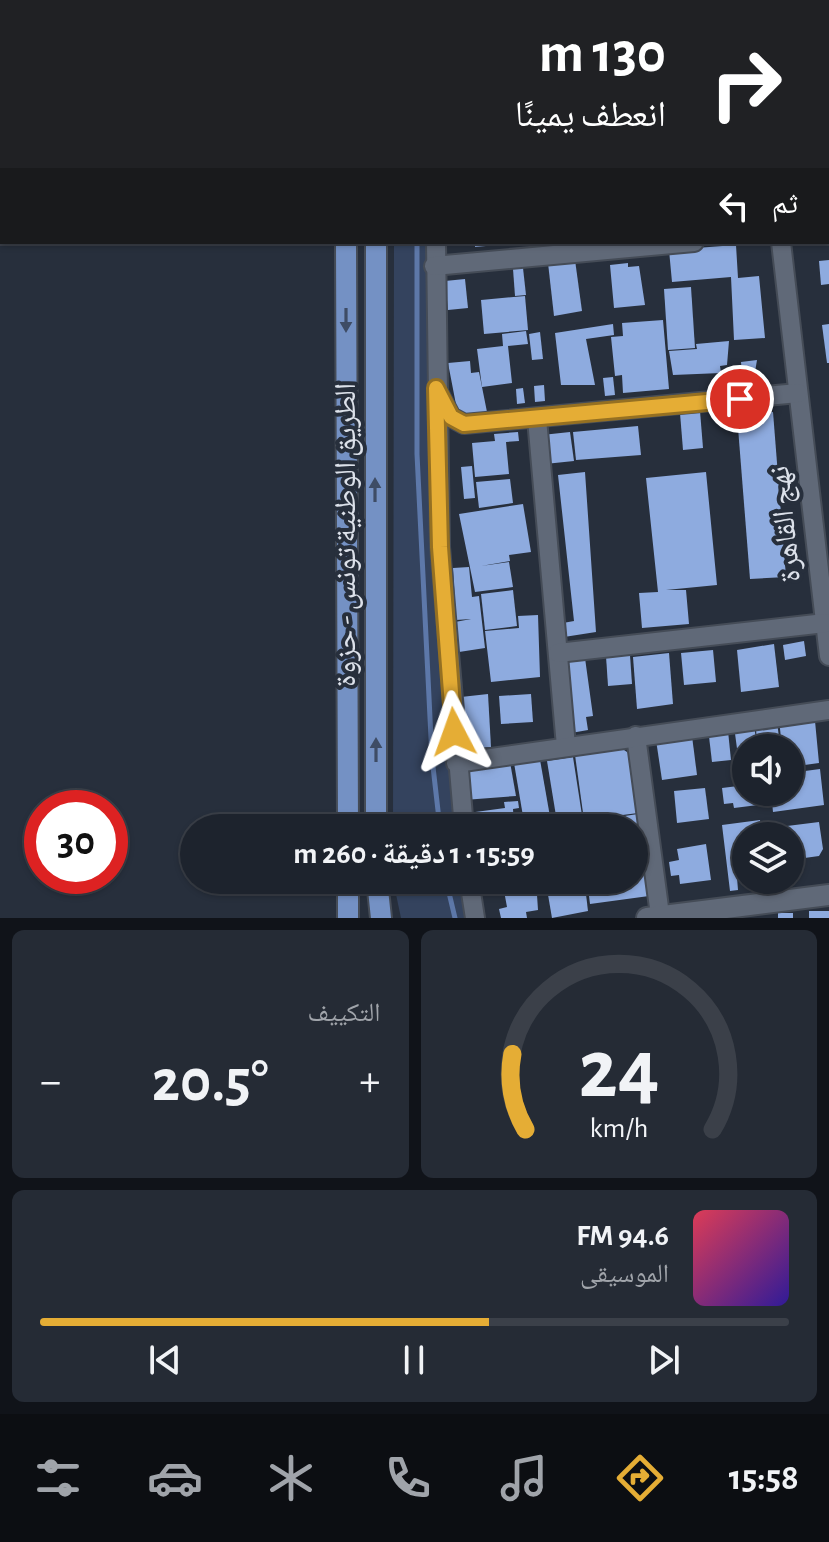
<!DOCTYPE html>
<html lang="ar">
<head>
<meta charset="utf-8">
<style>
  body { margin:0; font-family:"Alegreya Sans","Noto Naskh Arabic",sans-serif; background:#252b35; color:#f1f3f6; direction:rtl; height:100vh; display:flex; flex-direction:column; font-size:30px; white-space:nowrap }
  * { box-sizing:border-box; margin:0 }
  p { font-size:26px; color:#a0a4aa }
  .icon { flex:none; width:44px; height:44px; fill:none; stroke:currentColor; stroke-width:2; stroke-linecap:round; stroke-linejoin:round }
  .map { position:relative; height:918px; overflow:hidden; direction:ltr }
  .drawer { display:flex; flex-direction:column; gap:12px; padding:12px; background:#101319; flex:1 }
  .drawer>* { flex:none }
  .guide { position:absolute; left:0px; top:0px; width:830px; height:244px; box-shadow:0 2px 6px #0004,0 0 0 2px #3b4049; direction:rtl; background:#202124; color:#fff; overflow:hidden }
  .tools { position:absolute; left:732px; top:734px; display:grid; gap:16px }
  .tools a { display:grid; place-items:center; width:72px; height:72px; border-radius:50%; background:#1d232d; box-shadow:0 2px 6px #0004,0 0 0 2px #3b4049; font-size:40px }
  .speed { position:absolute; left:24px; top:790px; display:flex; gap:16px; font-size:40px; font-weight:700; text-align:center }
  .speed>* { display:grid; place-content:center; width:104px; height:104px; border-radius:50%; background:#1d232d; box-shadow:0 2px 6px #0004,0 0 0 2px #3b4049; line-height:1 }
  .speed .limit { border:12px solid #d22; background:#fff; color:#111 }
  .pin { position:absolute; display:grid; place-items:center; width:68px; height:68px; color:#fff; margin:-34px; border:4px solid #fff; border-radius:50%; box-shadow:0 2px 8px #0007 }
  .me { position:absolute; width:88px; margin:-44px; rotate:356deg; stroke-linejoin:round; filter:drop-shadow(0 0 6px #0008) }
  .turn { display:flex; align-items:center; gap:28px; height:168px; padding:0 32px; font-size:36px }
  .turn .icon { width:104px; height:104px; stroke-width:2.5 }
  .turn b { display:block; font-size:56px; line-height:68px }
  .then { display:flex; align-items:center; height:76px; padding:0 32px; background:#0003; gap:16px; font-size:30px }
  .big { font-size:60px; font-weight:700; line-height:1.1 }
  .drawer .card { flex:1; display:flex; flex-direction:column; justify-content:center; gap:12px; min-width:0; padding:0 28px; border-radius:12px; background:#252b35 }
  .drawer .dial { align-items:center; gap:0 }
  .dial svg { height:208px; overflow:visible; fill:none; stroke:#3b4049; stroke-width:7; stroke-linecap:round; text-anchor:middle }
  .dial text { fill:#f1f3f6; stroke:none }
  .song { display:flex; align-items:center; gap:24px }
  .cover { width:96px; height:96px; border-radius:12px; background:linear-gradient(135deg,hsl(350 70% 55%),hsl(250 70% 35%)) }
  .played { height:8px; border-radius:4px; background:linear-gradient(90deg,#e5ad35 60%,#3b4049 60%) }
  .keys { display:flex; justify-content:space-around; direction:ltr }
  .heat { display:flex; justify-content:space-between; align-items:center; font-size:44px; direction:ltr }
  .drawer .tiles { flex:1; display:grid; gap:12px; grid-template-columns:1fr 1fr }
  .card:last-child { grid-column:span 2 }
  .trip { position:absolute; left:180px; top:814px; width:468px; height:80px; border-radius:40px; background:#1d232d; box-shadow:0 2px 6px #0004,0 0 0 2px #3b4049; font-weight:700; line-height:80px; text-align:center; direction:rtl }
  .dock { display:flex; height:128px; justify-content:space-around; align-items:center; background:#0c0e12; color:#a0a4aa }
  .dock .icon { width:56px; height:56px }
  .dock .selected { color:#e5ad35 }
  .dock b { font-size:36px; color:#f1f3f6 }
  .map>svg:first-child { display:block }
  .green { fill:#34435e }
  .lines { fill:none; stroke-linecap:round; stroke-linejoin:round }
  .stream { stroke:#5d78a9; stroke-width:5 }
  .building { fill:#8eabdf }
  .minor-casing { stroke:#454c57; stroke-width:22 }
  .tertiary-casing { stroke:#454c57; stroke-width:24 }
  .primary-casing { stroke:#454c57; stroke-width:24 }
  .minor { stroke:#606978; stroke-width:18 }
  .tertiary { stroke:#606978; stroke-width:20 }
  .primary { stroke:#7491c4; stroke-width:20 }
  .oneway { fill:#3e4c65 }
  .route-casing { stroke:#957022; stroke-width:20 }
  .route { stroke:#e5ad35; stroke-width:14 }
  .labels { text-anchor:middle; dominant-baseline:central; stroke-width:8; stroke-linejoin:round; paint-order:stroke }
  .street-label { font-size:30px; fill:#dce1ea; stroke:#272f3c }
</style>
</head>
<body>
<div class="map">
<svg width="829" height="918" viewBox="0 0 829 918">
  <rect width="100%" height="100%" fill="#272f3c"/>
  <!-- green -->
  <g class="green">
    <path d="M 394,242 L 430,242 L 427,415 L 449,766 L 458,828 L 393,828 Z"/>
    <path d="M 393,880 L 464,880 L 472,918 L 401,918 Z"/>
  </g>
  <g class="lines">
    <!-- stream -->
    <g class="stream">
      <path d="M 439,2 L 439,0"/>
      <path d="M 417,242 L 417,454 L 432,758 L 440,828"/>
      <path d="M 446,880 L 455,918"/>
    </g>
  </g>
  <!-- building -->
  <g class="building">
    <path d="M 475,242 L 508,242 L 508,244 L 475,247 Z"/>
    <path d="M 736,245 L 738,278 L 759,276 L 765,338 L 734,340 L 731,277 L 672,282 L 669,250 Z"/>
    <path d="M 575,260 L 582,311 L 554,316 L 548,263 Z"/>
    <path d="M 829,260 L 829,284 L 821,285 L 819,261 Z"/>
    <path d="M 628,263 L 628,267 L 639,266 L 645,305 L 614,308 L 610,265 Z"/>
    <path d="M 523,268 L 526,295 L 515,296 L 513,269 Z"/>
    <path d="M 465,279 L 468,308 L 448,310 L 445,281 Z"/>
    <path d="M 691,287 L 695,348 L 668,350 L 664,289 Z"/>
    <path d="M 525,296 L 528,330 L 484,334 L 481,300 Z"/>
    <path d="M 663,320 L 669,389 L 623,393 L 622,375 L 615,376 L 611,337 L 623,336 L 622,323 Z"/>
    <path d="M 613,324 L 614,335 L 586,339 L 595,385 L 561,385 L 555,333 Z"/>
    <path d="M 829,324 L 829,363 L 827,363 L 822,325 Z"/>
    <path d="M 526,331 L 528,344 L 508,346 L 512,383 L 482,387 L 477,349 L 503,346 L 502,334 Z"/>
    <path d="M 540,332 L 543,359 L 532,360 L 529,334 Z"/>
    <path d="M 729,341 L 727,365 L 720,366 L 721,373 L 673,375 L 669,351 L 697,349 L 696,344 Z"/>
    <path d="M 757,360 L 755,372 L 742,373 L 741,362 Z"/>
    <path d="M 470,361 L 471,373 L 479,372 L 487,412 L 458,415 L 448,363 Z"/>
    <path d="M 613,377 L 615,395 L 605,396 L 603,378 Z"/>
    <path d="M 544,385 L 545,401 L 535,402 L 534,386 Z"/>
    <path d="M 523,388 L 525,403 L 517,404 L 516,389 Z"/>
    <path d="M 700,411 L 703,448 L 683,450 L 680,413 Z"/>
    <path d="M 773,412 L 786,577 L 750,579 L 737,415 Z"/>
    <path d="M 638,426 L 641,455 L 576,460 L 573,432 Z"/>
    <path d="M 518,432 L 519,441 L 506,442 L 509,474 L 475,477 L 472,443 L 495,441 L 494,434 Z"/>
    <path d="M 570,432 L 574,461 L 545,464 L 542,435 Z"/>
    <path d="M 472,466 L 475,498 L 464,499 L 461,467 Z"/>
    <path d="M 585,472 L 596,632 L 564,637 L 563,623 L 574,621 L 558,475 Z"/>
    <path d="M 706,472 L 717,585 L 666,590 L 686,590 L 689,624 L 642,628 L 639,593 L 658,592 L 646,478 Z"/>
    <path d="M 510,479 L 513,503 L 479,508 L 476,482 Z"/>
    <path d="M 523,504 L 531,552 L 509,555 L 510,561 L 481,566 L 509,562 L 513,587 L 475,592 L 459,514 Z"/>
    <path d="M 469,567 L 472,597 L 479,596 L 485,648 L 459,652 L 455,622 L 471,619 L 456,620 L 453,568 Z"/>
    <path d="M 513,590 L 517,626 L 485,630 L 481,594 Z"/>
    <path d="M 538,615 L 540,677 L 491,682 L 485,631 L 519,628 L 518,616 Z"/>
    <path d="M 804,641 L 806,656 L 785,660 L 783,645 Z"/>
    <path d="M 774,644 L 779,687 L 741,692 L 737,650 Z"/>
    <path d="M 713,650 L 716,682 L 684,685 L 681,653 Z"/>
    <path d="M 669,653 L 673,704 L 637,709 L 633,657 Z"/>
    <path d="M 630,655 L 632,684 L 608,686 L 606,656 Z"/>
    <path d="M 585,658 L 593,716 L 586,717 L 588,730 L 571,733 L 561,661 Z"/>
    <path d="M 488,694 L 491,747 L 462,749 L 461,697 Z"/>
    <path d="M 531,694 L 533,722 L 501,724 L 499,696 Z"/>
    <path d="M 809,711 L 815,721 L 819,763 L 790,767 L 790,748 L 782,748 L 779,719 Z"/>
    <path d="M 777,722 L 780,745 L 758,748 L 756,730 Z"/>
    <path d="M 754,724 L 757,748 L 746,748 L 746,755 L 738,756 L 734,726 Z"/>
    <path d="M 708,728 L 728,731 L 731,760 L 712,762 Z"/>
    <path d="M 692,736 L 697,775 L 662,780 L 656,740 Z"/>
    <path d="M 621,748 L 630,754 L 638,813 L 584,820 L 575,755 Z"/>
    <path d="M 539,754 L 552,828 L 525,828 L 514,763 Z"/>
    <path d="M 573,757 L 584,828 L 558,828 L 547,761 Z"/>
    <path d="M 510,762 L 516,796 L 464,800 L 461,769 Z"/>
    <path d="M 820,769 L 824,805 L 773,812 L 771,792 L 790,792 L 790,773 Z"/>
    <path d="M 746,785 L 746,792 L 765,792 L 766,804 L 734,808 L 733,803 L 724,804 L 722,788 Z"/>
    <path d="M 705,788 L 709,819 L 677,823 L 674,791 Z"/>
    <path d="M 518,801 L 519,808 L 513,809 L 514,825 L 470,828 L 468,813 L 505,808 L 504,802 Z"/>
    <path d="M 638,814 L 649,896 L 590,904 L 587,880 L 634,880 L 634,828 L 585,828 L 584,822 Z"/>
    <path d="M 760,820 L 762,836 L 746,836 L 746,864 L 736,865 L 738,890 L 730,891 L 722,825 Z"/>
    <path d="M 819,822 L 823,849 L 819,856 L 790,860 L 790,836 L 772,836 L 771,828 Z"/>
    <path d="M 706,844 L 711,880 L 680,884 L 679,875 L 671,876 L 669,862 L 679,860 L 677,849 Z"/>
    <path d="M 502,880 L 536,880 L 538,910 L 526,912 L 527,918 L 501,918 L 499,909 L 507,907 Z"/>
    <path d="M 585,886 L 588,911 L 552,918 L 547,889 Z"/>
    <rect x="809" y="911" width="20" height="7"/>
    <rect x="778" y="913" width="15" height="5"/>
  </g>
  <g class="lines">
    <!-- minor casing -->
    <g class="minor-casing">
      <g id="minor">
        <path d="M 653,0 L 654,2"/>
        <path d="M 755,0 L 755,2"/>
        <path d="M 457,2 L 457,0"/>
        <path d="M 828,39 L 829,39"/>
        <path d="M 828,105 L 829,105"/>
        <path d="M 436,242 L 440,547 L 464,828"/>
        <path d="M 781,242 L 829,656"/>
        <path d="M 434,266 L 694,242"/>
        <path d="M 439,394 L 451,417 L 464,424 L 798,393"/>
        <path d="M 537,419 L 566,746"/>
        <path d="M 558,653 L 825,623"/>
        <path d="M 636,736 L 660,915"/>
        <path d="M 456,763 L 829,710"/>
        <path d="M 469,880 L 475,918"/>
      </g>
    </g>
    <!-- tertiary casing -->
    <g class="tertiary-casing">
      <path id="tertiary" d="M 647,918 L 829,895"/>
    </g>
    <!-- primary casing -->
    <g class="primary-casing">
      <g id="primary">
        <path d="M 345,0 L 345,2"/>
        <path d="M 375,0 L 375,2"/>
        <path d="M 346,242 L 348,828"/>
        <path d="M 376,828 L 376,242"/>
        <path d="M 348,880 L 348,918"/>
        <path d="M 377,880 L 381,918"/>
      </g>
    </g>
    <!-- minor -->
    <use href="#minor" class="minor"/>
    <!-- tertiary -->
    <use href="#tertiary" class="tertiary"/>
    <!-- primary -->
    <use href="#primary" class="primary"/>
  </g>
  <!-- one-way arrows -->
  <defs><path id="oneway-solid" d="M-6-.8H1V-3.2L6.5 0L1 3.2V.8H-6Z" transform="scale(2)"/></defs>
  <g class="oneway">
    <use href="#oneway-solid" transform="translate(346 320) rotate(90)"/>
    <use href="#oneway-solid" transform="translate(375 490) rotate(-90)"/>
    <use href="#oneway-solid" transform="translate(376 750) rotate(-90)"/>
  </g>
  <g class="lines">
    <!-- route casing -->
    <g class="route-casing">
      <path id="route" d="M 454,732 L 440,547 L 436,388 L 451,417 L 464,424 L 740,399"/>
    </g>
    <!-- route -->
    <use href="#route" class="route"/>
  </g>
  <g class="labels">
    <!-- street labels -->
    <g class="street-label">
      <text transform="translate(785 524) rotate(-96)">نهج القاهرة</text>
      <text transform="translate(346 535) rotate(-90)">الطريق الوطنية تونس - حزوة</text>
    </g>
  </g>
</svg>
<div class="tools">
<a><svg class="icon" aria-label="sound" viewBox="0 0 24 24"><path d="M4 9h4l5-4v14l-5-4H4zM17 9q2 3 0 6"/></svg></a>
<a><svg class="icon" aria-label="layers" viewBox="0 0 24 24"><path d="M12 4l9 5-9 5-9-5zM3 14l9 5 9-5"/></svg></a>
</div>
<div class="speed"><div class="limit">30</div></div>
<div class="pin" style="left:740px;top:399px;background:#d93025"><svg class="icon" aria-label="arrive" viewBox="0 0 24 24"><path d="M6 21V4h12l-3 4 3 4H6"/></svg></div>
<svg class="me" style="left:454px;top:732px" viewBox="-20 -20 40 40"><path d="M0-17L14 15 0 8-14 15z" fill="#e5ad35" stroke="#fff" stroke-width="4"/></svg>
<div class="trip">15:59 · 1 دقيقة · 260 m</div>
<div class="guide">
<div class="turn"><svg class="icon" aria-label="right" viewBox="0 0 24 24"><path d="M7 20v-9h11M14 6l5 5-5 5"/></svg><div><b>130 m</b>انعطف يمينًا</div></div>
<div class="then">ثم<svg class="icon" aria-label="left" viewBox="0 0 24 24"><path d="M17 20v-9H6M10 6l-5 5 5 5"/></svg></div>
</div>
</div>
<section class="drawer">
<div class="tiles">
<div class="card dial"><svg viewBox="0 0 100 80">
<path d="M14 69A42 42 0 1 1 86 69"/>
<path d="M14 69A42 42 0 0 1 9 40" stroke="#e5ad35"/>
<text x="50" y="56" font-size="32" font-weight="700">24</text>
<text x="50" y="72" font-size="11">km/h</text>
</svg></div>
<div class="card"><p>التكييف</p>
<div class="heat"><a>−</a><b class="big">20.5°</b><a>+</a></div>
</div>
<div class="card">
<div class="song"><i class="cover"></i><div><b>94.6 FM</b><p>الموسيقى</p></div></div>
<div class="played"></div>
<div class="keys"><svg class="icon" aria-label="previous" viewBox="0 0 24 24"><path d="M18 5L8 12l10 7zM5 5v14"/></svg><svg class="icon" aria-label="pause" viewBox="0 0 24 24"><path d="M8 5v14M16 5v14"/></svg><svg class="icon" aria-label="next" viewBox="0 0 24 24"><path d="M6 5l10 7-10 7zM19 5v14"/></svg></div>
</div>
</div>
</section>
<nav class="dock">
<b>15:58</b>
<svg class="icon selected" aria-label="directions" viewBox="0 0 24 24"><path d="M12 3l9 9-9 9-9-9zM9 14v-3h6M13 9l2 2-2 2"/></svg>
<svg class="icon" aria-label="music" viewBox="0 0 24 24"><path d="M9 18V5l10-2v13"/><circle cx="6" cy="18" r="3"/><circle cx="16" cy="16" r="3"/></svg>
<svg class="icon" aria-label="phone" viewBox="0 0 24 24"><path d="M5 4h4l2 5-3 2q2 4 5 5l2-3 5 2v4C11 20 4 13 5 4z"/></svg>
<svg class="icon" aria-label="climate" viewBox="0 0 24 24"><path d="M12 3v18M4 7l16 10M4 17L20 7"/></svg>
<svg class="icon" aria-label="car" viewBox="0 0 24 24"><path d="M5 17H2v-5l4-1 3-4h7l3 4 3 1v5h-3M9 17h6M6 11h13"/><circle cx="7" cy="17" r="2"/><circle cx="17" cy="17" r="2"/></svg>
<svg class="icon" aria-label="filters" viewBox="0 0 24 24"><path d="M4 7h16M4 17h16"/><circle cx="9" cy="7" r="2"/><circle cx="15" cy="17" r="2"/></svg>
</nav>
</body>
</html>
